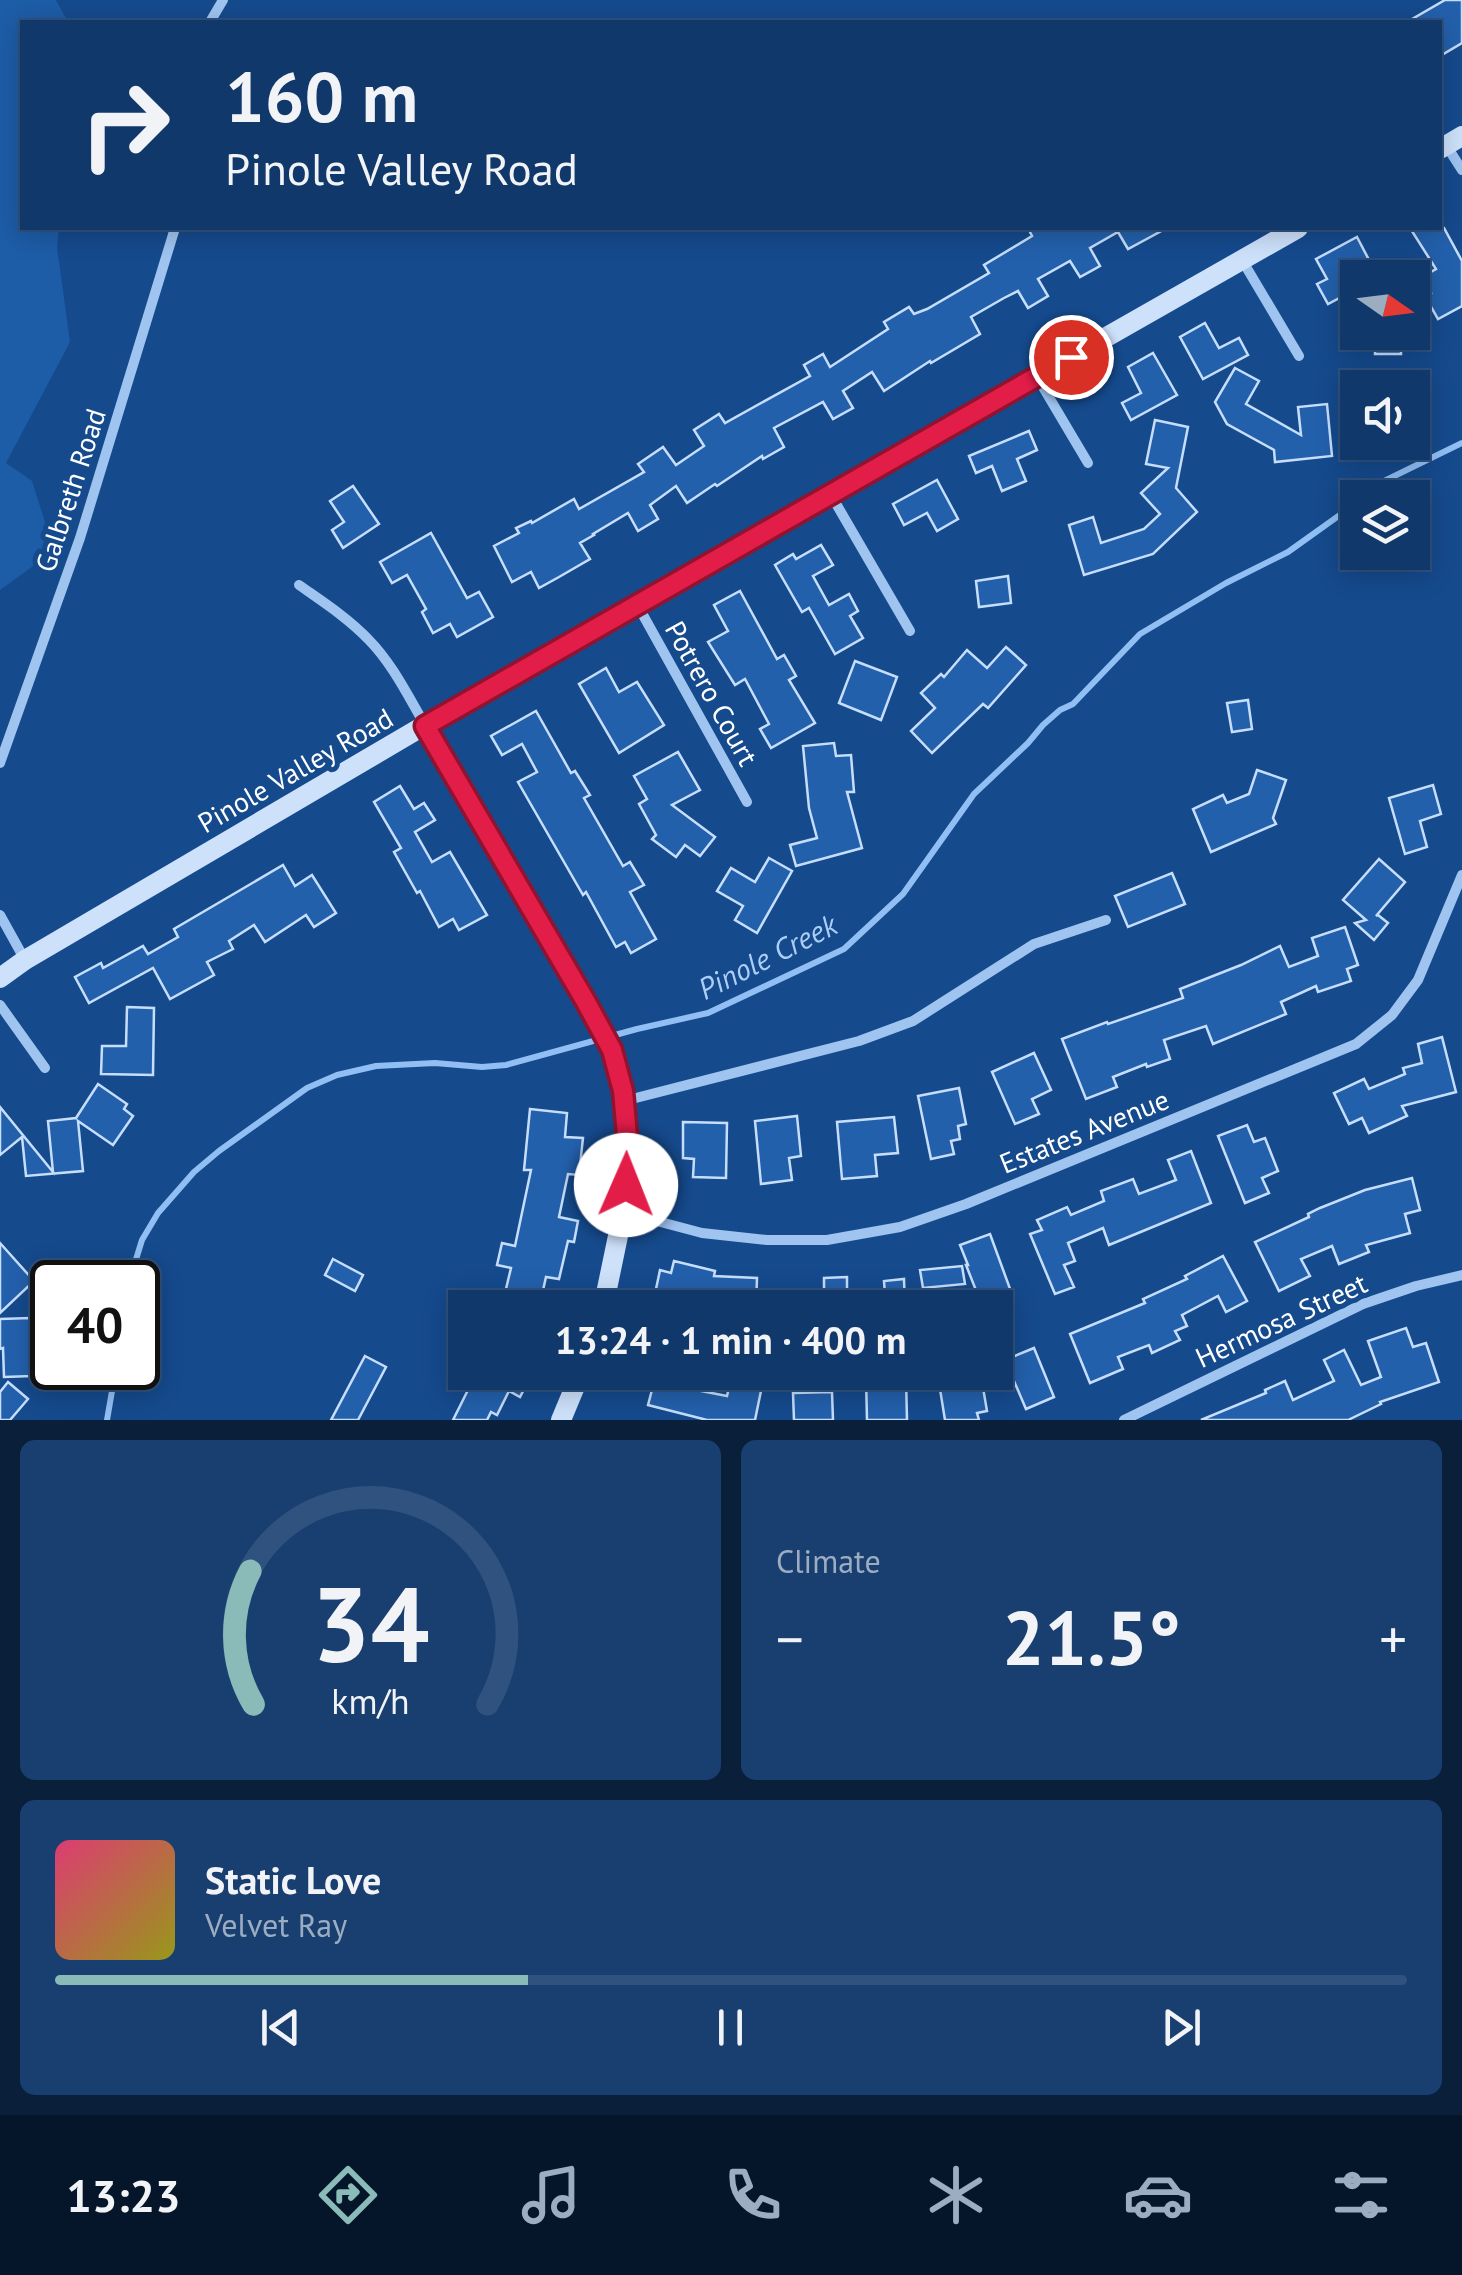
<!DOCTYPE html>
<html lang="en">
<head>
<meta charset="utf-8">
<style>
  body { margin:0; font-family:"PT Sans",sans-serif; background:#193f70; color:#f1f3f6; height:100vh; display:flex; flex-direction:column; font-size:38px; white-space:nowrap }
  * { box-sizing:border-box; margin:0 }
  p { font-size:32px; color:#9cacc1 }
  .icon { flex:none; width:55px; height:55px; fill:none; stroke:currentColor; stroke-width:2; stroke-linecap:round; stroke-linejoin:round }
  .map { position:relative; height:1420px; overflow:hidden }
  .drawer { display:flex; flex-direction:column; gap:20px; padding:20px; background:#091f3a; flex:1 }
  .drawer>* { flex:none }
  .banner { position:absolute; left:20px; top:20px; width:1422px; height:210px; border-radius:0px; box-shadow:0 5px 25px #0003,0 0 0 2px #30527e; background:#10386a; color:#f1f3f6; overflow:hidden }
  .needle { width:65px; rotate:104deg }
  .tools { position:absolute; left:1340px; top:260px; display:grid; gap:20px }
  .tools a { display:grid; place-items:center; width:90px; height:90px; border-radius:0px; background:#10386a; box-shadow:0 5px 25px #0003,0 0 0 2px #30527e; font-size:50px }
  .speed { position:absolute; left:30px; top:1260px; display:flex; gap:20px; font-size:50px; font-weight:700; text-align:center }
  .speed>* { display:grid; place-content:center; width:130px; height:130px; border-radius:50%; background:#10386a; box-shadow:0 5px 25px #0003,0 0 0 2px #30527e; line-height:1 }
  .speed .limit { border:5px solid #111; border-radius:15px; background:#fff; color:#111 }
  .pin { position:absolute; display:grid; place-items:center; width:85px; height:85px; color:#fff; margin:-42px; border:5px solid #fff; border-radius:50%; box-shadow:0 2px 10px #0007 }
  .me { position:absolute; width:110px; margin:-55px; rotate:1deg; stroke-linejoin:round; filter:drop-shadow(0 0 8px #0008) }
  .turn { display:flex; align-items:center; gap:35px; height:210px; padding:0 40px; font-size:45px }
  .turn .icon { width:130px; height:130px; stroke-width:2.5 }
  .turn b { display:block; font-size:70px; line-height:85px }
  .big { font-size:75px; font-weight:700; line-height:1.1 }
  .drawer .widget { flex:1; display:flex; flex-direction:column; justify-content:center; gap:15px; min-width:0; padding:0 35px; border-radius:15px; background:#193f70 }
  .drawer .dial { align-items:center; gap:0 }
  .dial svg { height:260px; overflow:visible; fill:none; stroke:#30527e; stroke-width:7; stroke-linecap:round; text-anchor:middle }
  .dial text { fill:#f1f3f6; stroke:none }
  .song { display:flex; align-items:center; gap:30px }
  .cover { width:120px; height:120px; border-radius:15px; background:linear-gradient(135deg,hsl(340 70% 55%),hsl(60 70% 35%)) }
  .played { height:10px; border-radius:5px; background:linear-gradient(90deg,#8bbbb9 35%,#30527e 35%) }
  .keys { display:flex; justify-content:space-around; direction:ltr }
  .heat { display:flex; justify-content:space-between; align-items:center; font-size:55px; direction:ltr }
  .drawer .tiles { flex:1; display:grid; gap:20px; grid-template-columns:1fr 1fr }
  .widget:last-child { grid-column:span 2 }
  .trip { position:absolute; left:448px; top:1290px; width:565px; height:100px; border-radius:0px; background:#10386a; box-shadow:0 5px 25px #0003,0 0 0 2px #30527e; font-weight:700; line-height:100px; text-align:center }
  .dock { display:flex; height:160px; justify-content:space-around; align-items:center; background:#06162a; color:#9cacc1 }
  .dock .icon { width:70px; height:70px }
  .dock .current { color:#8bbbb9 }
  .dock b { font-size:45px; color:#f1f3f6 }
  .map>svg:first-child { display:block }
  .green { fill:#1d5ca7 }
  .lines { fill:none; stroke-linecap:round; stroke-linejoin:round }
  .stream { stroke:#91bff3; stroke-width:6 }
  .building { fill:#2360ac; stroke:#c6defb; stroke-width:2.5 }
  .street { stroke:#9fc4f0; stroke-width:10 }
  .secondary { stroke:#cde1fb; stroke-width:20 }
  .route-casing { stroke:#92132f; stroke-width:25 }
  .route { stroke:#e11d48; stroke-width:18 }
  .labels { text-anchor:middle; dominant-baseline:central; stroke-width:10; stroke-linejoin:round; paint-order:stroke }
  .street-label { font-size:28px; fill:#fff; stroke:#154a8d }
  .water-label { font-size:30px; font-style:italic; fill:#abcef7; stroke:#154a8d }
</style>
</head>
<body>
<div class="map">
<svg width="1462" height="1420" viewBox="0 0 1462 1420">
  <rect width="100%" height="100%" fill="#154a8d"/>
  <!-- green -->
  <path class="green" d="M 0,0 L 56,0 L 68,22 L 22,22 L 22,228 L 59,228 L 57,247 L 70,342 L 6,463 L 32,481 L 54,551 L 0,590 Z"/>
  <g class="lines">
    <!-- stream -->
    <g class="stream">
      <path d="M 1363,498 L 1380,483 L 1462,443"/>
      <path d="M 129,1282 L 142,1240 L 158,1213 L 194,1172 L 219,1151 L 307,1088 L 337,1075 L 376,1066 L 435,1063 L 482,1067 L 506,1065 L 637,1029 L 708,1013 L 844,949 L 903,894 L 974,794 L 1028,743 L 1043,725 L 1060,710 L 1073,704 L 1140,634 L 1226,583 L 1288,552 L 1358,502"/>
      <path d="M 107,1420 L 116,1368"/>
    </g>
  </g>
  <!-- building -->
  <g class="building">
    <path d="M 1445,0 L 1462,0 L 1462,43 L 1440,56 L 1440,22 L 1407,22 Z"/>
    <path d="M 1028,228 L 1167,228 L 1128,249 L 1118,232 L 1090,248 L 1100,266 L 1080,277 L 1070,261 L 1038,279 L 1048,296 L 1028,308 L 1018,291 L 1004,298 L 971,317 L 980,334 L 931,363 L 930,361 L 884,391 L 872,372 L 843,391 L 853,408 L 833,419 L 823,402 L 774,428 L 784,447 L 763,459 L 762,456 L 717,486 L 715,484 L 687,503 L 676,486 L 650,505 L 658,519 L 638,531 L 628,513 L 593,534 L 594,535 L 580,543 L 590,559 L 559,577 L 539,588 L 531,572 L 512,582 L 494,546 L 519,533 L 516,528 L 531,521 L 532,523 L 574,499 L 579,509 L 644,472 L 638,464 L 663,447 L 676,465 L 704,446 L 694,430 L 719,414 L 725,423 L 810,376 L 804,365 L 823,354 L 830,367 L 888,329 L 884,322 L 909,307 L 914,314 L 927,309 L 989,273 L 984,265 L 1032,236 Z"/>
    <path d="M 1410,228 L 1444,228 L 1462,261 L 1462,306 L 1438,319 L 1425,296 L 1431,293 L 1422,277 L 1436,269 Z"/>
    <path d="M 1357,237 L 1368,258 L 1352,267 L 1358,278 L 1358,288 L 1328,304 L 1317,284 L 1327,279 L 1316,259 Z"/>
    <path d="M 1205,323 L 1219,348 L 1239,338 L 1248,355 L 1203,379 L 1180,337 Z"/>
    <rect x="1375" y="332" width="26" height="22"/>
    <path d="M 1153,353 L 1177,395 L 1131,420 L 1122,403 L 1141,393 L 1128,367 Z"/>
    <path d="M 1235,368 L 1259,381 L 1246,404 L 1301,435 L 1298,407 L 1327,404 L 1332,456 L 1275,462 L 1274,450 L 1227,424 L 1215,402 Z"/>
    <path d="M 1155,420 L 1188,427 L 1176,488 L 1197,512 L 1153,554 L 1084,575 L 1069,525 L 1093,517 L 1101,543 L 1144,529 L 1160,514 L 1141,493 L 1168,468 L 1146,464 Z"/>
    <path d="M 1029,431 L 1037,450 L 1017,459 L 1026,481 L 1002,491 L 992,466 L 976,473 L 969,456 Z"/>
    <path d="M 937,480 L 958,519 L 937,531 L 927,513 L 904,525 L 893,504 Z"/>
    <path d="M 353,486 L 379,524 L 343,548 L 332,530 L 344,522 L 330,501 Z"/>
    <path d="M 431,533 L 467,598 L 479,592 L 493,617 L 457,637 L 450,624 L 433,633 L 422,612 L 426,609 L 407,575 L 392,583 L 380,562 Z"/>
    <path d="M 821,545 L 833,565 L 813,576 L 829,605 L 849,594 L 858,611 L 850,616 L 863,638 L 835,654 L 809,608 L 802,612 L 775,565 L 793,554 L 796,559 Z"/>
    <path d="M 1008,576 L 1011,603 L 979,607 L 976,581 Z"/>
    <path d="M 740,591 L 777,659 L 784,655 L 796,676 L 789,680 L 815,723 L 771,748 L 760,729 L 769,724 L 745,679 L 735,685 L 708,642 L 728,631 L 714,605 Z"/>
    <path d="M 1006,647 L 1026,665 L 988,708 L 983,704 L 932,753 L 911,731 L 935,708 L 921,693 L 941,674 L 944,677 L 967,650 L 987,668 Z"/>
    <path d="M 855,661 L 897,677 L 881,720 L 839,703 Z"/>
    <path d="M 606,668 L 619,692 L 637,682 L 664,725 L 619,753 L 579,684 Z"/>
    <path d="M 1248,700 L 1252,729 L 1232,732 L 1227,703 Z"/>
    <path d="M 536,711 L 571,773 L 575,771 L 590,795 L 584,798 L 623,866 L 630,862 L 644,885 L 630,892 L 656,939 L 631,953 L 625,942 L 616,947 L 586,892 L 583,895 L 518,782 L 537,772 L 522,744 L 502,755 L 491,736 Z"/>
    <path d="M 834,743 L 836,756 L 851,755 L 854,792 L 847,792 L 862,848 L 796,866 L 790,845 L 817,838 L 809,808 L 803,746 Z"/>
    <path d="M 678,752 L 700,790 L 672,805 L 715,837 L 700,856 L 685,845 L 676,857 L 652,839 L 656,835 L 639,804 L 647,799 L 634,776 Z"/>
    <path d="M 1257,770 L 1286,780 L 1273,818 L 1276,824 L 1211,852 L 1193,809 L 1223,795 L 1227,803 L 1249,794 Z"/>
    <path d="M 1433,785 L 1441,814 L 1420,821 L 1427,847 L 1405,854 L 1389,798 Z"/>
    <path d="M 400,786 L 414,809 L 424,803 L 435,820 L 415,832 L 432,862 L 450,852 L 487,915 L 459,930 L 453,919 L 439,927 L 420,891 L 417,893 L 394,852 L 401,848 L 374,802 Z"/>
    <path d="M 769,858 L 792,871 L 757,933 L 735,920 L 743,906 L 717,891 L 731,868 L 755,882 Z"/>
    <path d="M 1379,859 L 1405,882 L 1376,916 L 1378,915 L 1388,923 L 1374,940 L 1355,923 L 1366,920 L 1343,900 Z"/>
    <path d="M 283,865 L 295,886 L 312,875 L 336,913 L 314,927 L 306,915 L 265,942 L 254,925 L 229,941 L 233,949 L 207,962 L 214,975 L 170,999 L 153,968 L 89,1003 L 75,977 L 101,963 L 103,968 L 143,946 L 148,954 L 178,937 L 174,929 Z"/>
    <path d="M 1172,873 L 1185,904 L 1128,927 L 1115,896 Z"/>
    <path d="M 1345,927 L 1358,965 L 1347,969 L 1351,981 L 1318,992 L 1316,986 L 1281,1002 L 1286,1014 L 1213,1044 L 1206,1026 L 1164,1040 L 1170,1059 L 1147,1067 L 1146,1064 L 1113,1077 L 1117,1087 L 1086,1099 L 1062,1039 L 1107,1022 L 1108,1024 L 1183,998 L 1180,989 L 1241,965 L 1280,946 L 1289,967 L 1318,956 L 1312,938 Z"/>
    <path d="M 127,1007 L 154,1008 L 153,1075 L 101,1074 L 102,1046 L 126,1046 Z"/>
    <path d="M 1442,1037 L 1456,1092 L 1402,1106 L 1407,1116 L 1369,1133 L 1362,1118 L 1349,1124 L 1334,1093 L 1364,1079 L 1369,1089 L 1405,1074 L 1403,1068 L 1422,1063 L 1418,1044 Z"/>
    <path d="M 1034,1053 L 1051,1090 L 1032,1099 L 1039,1114 L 1015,1124 L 992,1072 Z"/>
    <path d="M 98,1084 L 127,1104 L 124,1109 L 133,1116 L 113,1145 L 78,1121 L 83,1171 L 26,1176 L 22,1137 L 0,1155 L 0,1107 L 53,1172 L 48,1121 L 76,1118 Z"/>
    <path d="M 959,1088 L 966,1124 L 958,1126 L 960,1139 L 951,1141 L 954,1154 L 931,1159 L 918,1096 Z"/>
    <path d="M 530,1109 L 567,1113 L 565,1137 L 583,1138 L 579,1175 L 568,1174 L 559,1217 L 578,1221 L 574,1242 L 568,1241 L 559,1279 L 546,1277 L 539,1308 L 510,1308 L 513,1295 L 505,1293 L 511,1268 L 497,1265 L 502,1243 L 515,1246 L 531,1170 L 524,1170 Z"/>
    <path d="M 797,1116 L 801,1156 L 789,1158 L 792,1180 L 761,1184 L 755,1121 Z"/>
    <path d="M 894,1117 L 898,1153 L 875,1155 L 877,1176 L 842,1179 L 837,1122 Z"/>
    <path d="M 683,1122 L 727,1123 L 726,1178 L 693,1177 L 694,1159 L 683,1158 Z"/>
    <path d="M 1247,1125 L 1254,1142 L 1265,1138 L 1278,1171 L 1262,1178 L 1269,1193 L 1245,1203 L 1218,1136 Z"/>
    <path d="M 1191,1151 L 1211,1203 L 1109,1245 L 1103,1228 L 1068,1243 L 1075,1261 L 1064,1265 L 1074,1287 L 1055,1294 L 1030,1234 L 1042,1230 L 1037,1220 L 1067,1207 L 1071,1215 L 1104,1201 L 1101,1191 L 1133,1179 L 1139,1194 L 1176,1180 L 1168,1160 Z"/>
    <path d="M 1412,1178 L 1420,1210 L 1405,1214 L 1410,1233 L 1366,1245 L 1369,1252 L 1339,1264 L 1332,1246 L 1301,1259 L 1310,1276 L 1279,1291 L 1255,1242 L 1309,1217 L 1308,1214 L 1320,1208 L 1365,1190 Z"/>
    <path d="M 990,1234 L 1013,1297 L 991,1305 L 987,1295 L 979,1298 L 966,1265 L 968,1265 L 960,1245 Z"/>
    <path d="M 0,1243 L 34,1281 L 0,1313 Z"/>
    <path d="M 1223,1256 L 1247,1301 L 1226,1312 L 1218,1296 L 1182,1315 L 1187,1326 L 1175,1331 L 1180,1340 L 1152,1353 L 1149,1345 L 1118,1357 L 1123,1369 L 1090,1383 L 1070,1334 L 1145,1303 L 1143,1299 L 1187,1279 L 1185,1276 Z"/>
    <path d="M 333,1259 L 363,1275 L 355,1291 L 325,1275 Z"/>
    <path d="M 674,1261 L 715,1271 L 714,1276 L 757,1278 L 756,1308 L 652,1308 L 660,1270 L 671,1273 Z"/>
    <path d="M 962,1266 L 965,1284 L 923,1288 L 920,1270 Z"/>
    <path d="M 847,1277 L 847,1308 L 824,1308 L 824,1278 Z"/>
    <path d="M 904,1279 L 905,1308 L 886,1308 L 884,1281 Z"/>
    <path d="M 30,1318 L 32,1376 L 4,1377 L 3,1348 L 0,1349 L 0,1319 Z"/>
    <path d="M 1406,1328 L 1413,1347 L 1426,1343 L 1439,1382 L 1380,1402 L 1381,1404 L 1348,1420 L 1201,1420 L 1266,1393 L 1265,1390 L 1285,1381 L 1293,1400 L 1334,1381 L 1324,1360 L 1344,1350 L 1361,1385 L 1381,1377 L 1368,1341 Z"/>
    <path d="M 1034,1348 L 1054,1397 L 1026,1409 L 1005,1360 Z"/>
    <path d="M 365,1356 L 386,1367 L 358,1420 L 331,1420 Z"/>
    <path d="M 477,1372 L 533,1372 L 520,1397 L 509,1391 L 497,1415 L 491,1412 L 487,1420 L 453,1420 Z"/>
    <path d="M 624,1372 L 690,1372 L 686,1388 L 727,1396 L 731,1379 L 762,1386 L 755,1420 L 707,1420 L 648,1405 L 653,1386 L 624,1378 Z"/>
    <path d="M 981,1376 L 987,1411 L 977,1413 L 979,1420 L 945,1420 L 939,1383 Z"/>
    <path d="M 906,1377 L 907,1420 L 867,1420 L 866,1378 Z"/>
    <path d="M 8,1382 L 28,1399 L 10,1420 L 0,1420 L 0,1392 Z"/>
    <path d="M 832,1392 L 833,1420 L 794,1420 L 793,1393 Z"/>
  </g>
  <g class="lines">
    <!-- street -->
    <g class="street">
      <path d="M 210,22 L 223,0"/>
      <path d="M 1446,145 L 1462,170"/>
      <path d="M 1242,260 L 1299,356"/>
      <path d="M 1037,377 L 1088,463"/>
      <path d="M 831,495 L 910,631"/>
      <path d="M 299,585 C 323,602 348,618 368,639 C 392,663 408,696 425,725"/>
      <path d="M 638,606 L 747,802"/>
      <path d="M 0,763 L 80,538 L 175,228"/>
      <path d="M 0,915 L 25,960"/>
      <path d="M 0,1005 L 45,1068"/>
      <path d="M 624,1101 L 859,1041 L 913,1021 L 1034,944 L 1106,920"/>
      <path d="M 623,1212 L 702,1233 L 767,1240 L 827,1240 L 900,1227 L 966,1204 L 1356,1044 L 1392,1015 L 1418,980 L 1462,875"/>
      <path d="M 1124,1420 L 1363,1304 L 1416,1286 L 1462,1275"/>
    </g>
    <!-- secondary -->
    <g class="secondary">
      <path d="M 1440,149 L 1462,136"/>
      <path d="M 425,725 L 586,1001 L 612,1050 L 623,1091 L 629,1158 L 623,1212 L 603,1308"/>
      <path d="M 0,978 L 25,960 L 425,725 L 1298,228"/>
      <path d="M 561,1420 L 581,1372"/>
    </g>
  </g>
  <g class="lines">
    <!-- route casing -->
    <g class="route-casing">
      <path id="route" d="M 626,1185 L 629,1158 L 623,1091 L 612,1050 L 586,1002 L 425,726 L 1071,357"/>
    </g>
    <!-- route -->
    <use href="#route" class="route"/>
  </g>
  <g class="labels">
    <!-- street labels -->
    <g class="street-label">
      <text transform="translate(70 490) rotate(-72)">Galbreth Road</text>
      <text transform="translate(712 693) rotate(61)">Potrero Court</text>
      <text transform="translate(295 770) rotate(-30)">Pinole Valley Road</text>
      <text transform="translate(1084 1131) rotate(-22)">Estates Avenue</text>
      <text transform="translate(1281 1320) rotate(-25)">Hermosa Street</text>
    </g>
    <!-- water labels -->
    <g class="water-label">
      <text transform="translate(767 956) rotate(-27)">Pinole Creek</text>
    </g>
  </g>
</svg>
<div class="tools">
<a><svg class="needle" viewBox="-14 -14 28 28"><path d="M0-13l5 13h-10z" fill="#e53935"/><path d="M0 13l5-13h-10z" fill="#9cacc1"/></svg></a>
<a><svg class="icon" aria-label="sound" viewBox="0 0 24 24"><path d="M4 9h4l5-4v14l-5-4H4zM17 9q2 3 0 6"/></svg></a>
<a><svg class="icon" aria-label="layers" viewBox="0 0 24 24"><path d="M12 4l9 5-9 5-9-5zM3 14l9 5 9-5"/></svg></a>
</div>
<div class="speed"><div class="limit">40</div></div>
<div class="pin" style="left:1071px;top:357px;background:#d93025"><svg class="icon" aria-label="arrive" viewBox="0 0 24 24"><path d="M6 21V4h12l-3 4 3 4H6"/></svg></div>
<svg class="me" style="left:626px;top:1185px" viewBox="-20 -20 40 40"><circle r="19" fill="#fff"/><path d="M0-13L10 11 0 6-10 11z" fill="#e11d48"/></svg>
<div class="trip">13:24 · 1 min · 400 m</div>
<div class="banner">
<div class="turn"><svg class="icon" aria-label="right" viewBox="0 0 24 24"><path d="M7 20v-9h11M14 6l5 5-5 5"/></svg><div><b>160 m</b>Pinole Valley Road</div></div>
</div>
</div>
<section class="drawer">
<div class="tiles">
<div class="widget dial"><svg viewBox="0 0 100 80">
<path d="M14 69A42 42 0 1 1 86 69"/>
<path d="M14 69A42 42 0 0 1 13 28" stroke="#8bbbb9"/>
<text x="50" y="56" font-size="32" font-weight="700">34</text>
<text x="50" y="72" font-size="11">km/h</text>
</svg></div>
<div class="widget"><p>Climate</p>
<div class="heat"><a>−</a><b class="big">21.5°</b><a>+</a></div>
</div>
<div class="widget">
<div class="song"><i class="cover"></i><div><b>Static Love</b><p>Velvet Ray</p></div></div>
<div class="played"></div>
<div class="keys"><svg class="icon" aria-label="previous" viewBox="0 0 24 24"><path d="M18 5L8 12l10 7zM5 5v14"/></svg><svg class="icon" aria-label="pause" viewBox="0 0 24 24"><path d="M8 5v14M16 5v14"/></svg><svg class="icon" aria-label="next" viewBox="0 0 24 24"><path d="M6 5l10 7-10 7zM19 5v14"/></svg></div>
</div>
</div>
</section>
<nav class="dock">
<b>13:23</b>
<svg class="icon current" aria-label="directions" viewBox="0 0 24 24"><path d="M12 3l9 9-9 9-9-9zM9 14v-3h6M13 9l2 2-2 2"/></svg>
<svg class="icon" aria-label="music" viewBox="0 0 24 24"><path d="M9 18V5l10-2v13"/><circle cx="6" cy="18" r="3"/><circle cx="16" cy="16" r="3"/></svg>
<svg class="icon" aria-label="phone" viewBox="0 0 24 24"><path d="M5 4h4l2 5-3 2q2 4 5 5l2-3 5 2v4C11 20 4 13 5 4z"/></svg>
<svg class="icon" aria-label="climate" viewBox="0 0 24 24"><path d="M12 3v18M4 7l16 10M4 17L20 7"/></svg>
<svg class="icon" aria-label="car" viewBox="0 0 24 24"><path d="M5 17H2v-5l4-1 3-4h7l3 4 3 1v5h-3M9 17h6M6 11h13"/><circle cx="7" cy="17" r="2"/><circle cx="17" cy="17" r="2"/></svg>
<svg class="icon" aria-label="filters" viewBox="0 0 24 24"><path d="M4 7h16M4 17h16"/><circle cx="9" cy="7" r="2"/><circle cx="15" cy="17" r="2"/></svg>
</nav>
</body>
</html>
